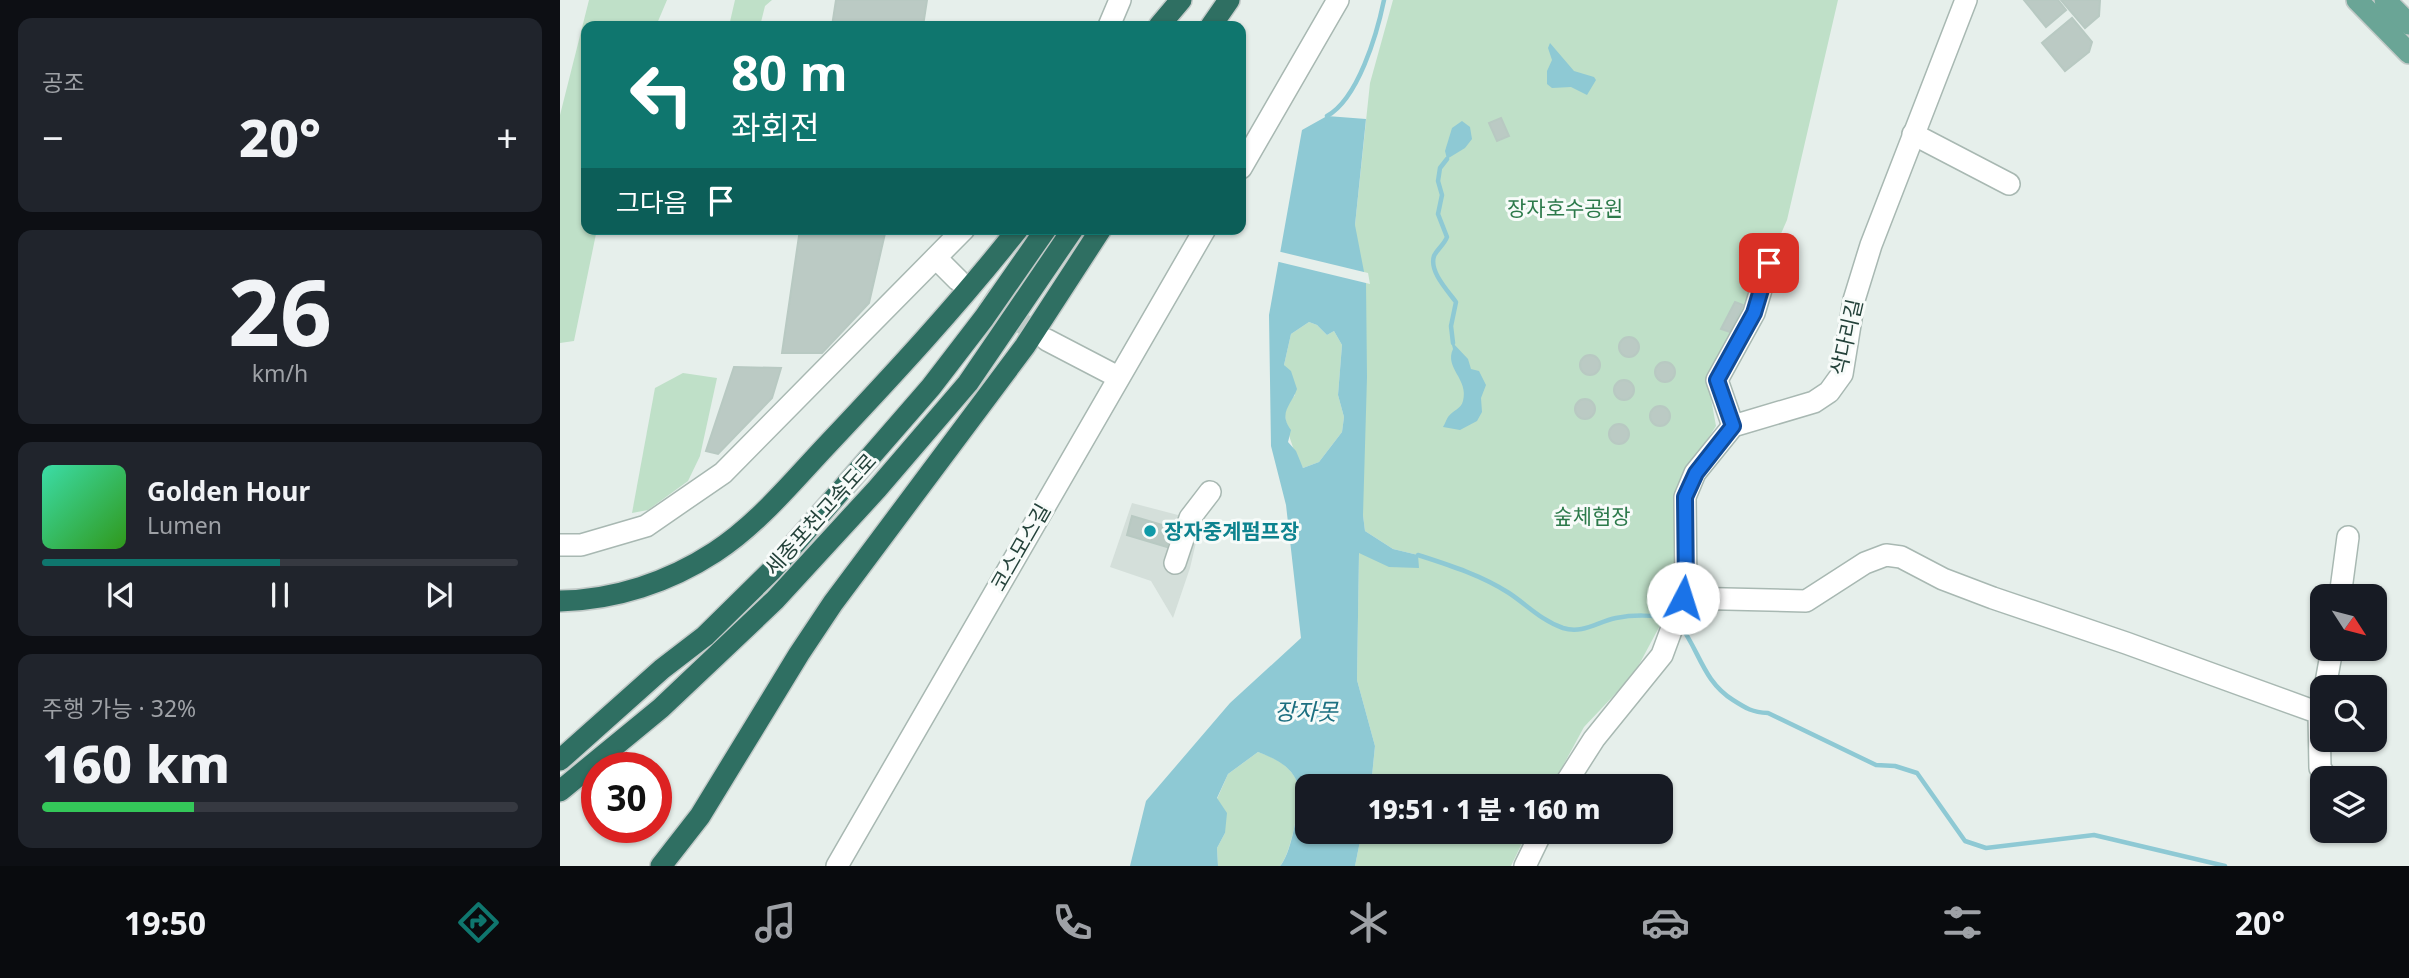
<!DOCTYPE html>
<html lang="ko">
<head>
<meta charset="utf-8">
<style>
  body { margin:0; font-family:"Noto Sans","Noto Sans KR",sans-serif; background:#20242c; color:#f1f3f6; height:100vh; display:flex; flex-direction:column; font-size:26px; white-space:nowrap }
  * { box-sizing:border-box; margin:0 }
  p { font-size:23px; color:#9ea1a6 }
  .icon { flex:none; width:38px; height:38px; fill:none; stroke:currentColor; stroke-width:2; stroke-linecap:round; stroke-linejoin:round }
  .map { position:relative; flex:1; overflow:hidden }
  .drawer { display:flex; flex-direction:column; gap:18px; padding:18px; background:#0d0f14; width:560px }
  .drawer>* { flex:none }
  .banner { position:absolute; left:21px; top:21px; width:665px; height:214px; border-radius:14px; box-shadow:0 2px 5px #0004; background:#0f766e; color:#fff; overflow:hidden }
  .needle { width:46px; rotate:126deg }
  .buttons { position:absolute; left:1750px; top:584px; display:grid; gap:14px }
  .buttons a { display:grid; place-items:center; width:77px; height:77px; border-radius:14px; background:#171b24; box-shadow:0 2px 5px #0004; font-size:35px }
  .speed { position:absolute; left:21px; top:752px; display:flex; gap:14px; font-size:35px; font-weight:700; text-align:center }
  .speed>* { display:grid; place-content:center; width:91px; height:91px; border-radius:50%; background:#171b24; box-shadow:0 2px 5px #0004; line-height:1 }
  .speed .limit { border:10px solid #d22; background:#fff; color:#111 }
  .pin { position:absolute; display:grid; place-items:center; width:60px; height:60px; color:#fff; margin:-30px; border-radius:14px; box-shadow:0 4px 10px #0006 }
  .me { position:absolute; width:77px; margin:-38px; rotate:5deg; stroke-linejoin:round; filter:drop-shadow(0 0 5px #0008) }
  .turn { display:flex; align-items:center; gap:24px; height:147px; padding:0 35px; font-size:32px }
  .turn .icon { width:91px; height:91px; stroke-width:2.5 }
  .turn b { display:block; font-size:49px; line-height:60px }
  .then { display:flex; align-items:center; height:66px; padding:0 35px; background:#0003; gap:14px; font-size:26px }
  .big { font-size:52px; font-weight:800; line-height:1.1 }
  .drawer .card { flex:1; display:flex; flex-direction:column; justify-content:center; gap:10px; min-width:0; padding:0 24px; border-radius:14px; background:#20242c }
  .drawer .dial { align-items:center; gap:0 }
  .dial b { font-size:91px; line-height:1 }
  .song { display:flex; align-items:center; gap:21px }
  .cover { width:84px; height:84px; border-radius:10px; background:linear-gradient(135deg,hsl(160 70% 55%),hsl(110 70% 35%)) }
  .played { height:7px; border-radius:4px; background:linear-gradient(90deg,#0f766e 50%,#363941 50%) }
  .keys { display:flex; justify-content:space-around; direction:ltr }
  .heat { display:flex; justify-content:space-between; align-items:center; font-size:38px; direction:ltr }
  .charge { height:10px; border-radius:5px; background:linear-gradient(90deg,#34c759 32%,#363941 0) }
  .trip { position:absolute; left:735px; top:774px; width:378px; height:70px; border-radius:14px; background:#171b24; box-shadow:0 2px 5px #0004; font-weight:800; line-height:70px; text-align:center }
  .tab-bar { display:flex; height:112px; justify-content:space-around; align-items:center; background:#090b0e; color:#9ea1a6 }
  .tab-bar .icon { width:49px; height:49px }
  .tab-bar .active { color:#0f766e }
  .tab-bar b { font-size:32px; color:#f1f3f6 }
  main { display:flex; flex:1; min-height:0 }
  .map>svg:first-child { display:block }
  .built { fill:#d4dfda }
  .green { fill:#bfe0c8 }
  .water { fill:#8ec9d4; fill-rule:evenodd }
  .pier { fill:#e6efeb }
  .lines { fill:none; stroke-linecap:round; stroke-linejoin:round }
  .stream { stroke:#8ec9d4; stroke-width:4.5 }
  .building { fill:#bbcac4; stroke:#b8c9c2; stroke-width:2 }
  .minor-tunnel { stroke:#bfccc8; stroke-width:21; stroke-dasharray:21 10; stroke-linecap:butt }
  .minor-casing { stroke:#a8b8b2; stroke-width:24 }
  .major-casing { stroke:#c2cac8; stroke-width:24 }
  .highway-casing { stroke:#c2cac8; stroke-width:24 }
  .minor { stroke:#fff; stroke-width:21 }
  .major { stroke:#6aa596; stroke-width:21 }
  .highway { stroke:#2f6f62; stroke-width:21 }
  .route-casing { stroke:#114b97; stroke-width:18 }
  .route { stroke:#1a73e8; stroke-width:12 }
  .culture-dot { fill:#0f9aa8; stroke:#f7fbf9; stroke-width:2.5 }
  .labels { text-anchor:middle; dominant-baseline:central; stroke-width:6; stroke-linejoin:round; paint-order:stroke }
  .park-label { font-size:21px; fill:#2d7a4b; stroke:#f7fbf9 }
  .street-label { font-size:21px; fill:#24423a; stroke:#f7fbf9 }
  .culture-label { font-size:21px; font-weight:bold; fill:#0d838f; stroke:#f7fbf9; text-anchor:start }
  .water-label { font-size:23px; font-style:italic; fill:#1c6f80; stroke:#f7fbf9 }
</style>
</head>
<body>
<main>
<section class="drawer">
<div class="card"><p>공조</p>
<div class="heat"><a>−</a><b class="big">20°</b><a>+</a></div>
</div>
<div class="card dial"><b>26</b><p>km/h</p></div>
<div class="card">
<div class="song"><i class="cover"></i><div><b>Golden Hour</b><p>Lumen</p></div></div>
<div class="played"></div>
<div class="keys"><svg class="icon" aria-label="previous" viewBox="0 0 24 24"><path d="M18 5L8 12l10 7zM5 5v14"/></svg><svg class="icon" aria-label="pause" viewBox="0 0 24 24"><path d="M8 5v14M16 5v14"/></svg><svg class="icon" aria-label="next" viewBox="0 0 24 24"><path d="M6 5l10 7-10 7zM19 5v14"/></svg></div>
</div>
<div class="card"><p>주행 가능 · 32%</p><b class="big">160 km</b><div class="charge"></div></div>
</section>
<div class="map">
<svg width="1849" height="866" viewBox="0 0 1849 866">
  <rect width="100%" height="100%" fill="#e6efeb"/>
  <!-- built -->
  <path class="built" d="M 572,503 L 641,521 L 630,568 L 613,618 L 591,581 L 550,567 Z"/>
  <!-- green -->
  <g class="green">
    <path d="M 29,0 L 107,0 L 96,26 L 26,26 L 26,229 L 37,229 L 14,341 L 0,343 L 0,115 Z"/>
    <path d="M 175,0 L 212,0 L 205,6 L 200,26 L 169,26 Z"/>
    <path d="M 833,0 L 1278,0 L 1227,220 L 1202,277 L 1148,382 L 1156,426 L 1140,451 L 1116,589 L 1104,618 L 1074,674 L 1024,727 L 992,786 L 811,786 L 815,746 L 797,680 L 799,552 L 858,555 L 833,549 L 805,531 L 803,515 L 795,225 L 810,83 Z"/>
    <path d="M 749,322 L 757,325 L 767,335 L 774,331 L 782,345 L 778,395 L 784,417 L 782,432 L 759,462 L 743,468 C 732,449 727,432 724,409 L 735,395 L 724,365 L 731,334 Z"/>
    <path d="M 123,373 L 157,378 L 140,456 L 128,481 L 88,510 L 72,513 L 95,388 Z"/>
    <path d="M 698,752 C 714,757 734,767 738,786 C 741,801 731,855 720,866 L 658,866 L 657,848 L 665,833 L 657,799 L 668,774 Z"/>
    <path d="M 802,831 L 968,831 L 951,866 L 795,866 Z"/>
  </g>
  <!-- water -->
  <g class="water">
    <path d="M 990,43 L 1014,71 L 1034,77 L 1036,80 L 1027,95 L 1011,87 L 992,88 L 987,84 L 987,71 L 992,60 L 988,48 Z"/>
    <path d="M 767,116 L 806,119 L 795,225 L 806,282 L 807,377 L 803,515 L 805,531 L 833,549 L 858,555 L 859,568 L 829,567 L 799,553 L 797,680 L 815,746 L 811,786 L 747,786 L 747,831 L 802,831 L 795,866 L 720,866 C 731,855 741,802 738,786 C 734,767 714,758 698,752 L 668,774 L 657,798 L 667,813 L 665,833 L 657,848 L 658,866 L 570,866 L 586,801 L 670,703 L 741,638 L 726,505 L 711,446 L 709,315 L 742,130 ZM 749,322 L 757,325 L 767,335 L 774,331 L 782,345 L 778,395 L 784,417 L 782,432 L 759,462 L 743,468 L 736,451 L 728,442 L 731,430 C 718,412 731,406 737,389 L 731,371 L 724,365 L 731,334 Z"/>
    <path d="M 902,121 L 910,127 L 912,139 L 905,148 L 887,159 L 885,151 L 892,128 Z"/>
    <path d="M 891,341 L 908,359 L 911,369 L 919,371 L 926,385 L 921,398 L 922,412 L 917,421 L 900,430 L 883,427 C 885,424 886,420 888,417 C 893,410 901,409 903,401 C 909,379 884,368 893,349 Z"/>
  </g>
  <!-- pier -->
  <path class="pier" d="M 717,251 L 808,273 L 810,284 L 715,261 Z"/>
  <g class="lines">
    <!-- stream -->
    <g class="stream">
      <path d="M 767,116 C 798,99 817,34 824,0"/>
      <path d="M 887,159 L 880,168 L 878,181 L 882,195 L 878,214 L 887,237 C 884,245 877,249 874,256 C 869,271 887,290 896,302 L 891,326 L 893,343"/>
      <path d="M 858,555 C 889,565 921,575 949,593 C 967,605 982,621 1003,628 C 1023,634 1037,622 1056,618 C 1072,615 1094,614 1109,620"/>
      <path d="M 1120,625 C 1140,652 1143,681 1173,700 C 1187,709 1192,712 1208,713 L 1316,765 L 1335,766 L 1357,773 L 1405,841 L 1426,848 L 1534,835 L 1665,866"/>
    </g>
  </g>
  <!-- building -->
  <g class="building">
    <path d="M 276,0 L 367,0 L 363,26 L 272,26 Z"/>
    <path d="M 1464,0 L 1498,0 L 1506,10 L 1486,27 Z"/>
    <path d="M 1501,0 L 1540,0 L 1539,16 L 1525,28 Z"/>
    <path d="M 1512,18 L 1532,42 L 1529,52 L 1505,71 L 1482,43 Z"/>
    <path d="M 941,118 L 949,136 L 937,141 L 929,123 Z"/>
    <path d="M 240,229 L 326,229 L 309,303 L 262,353 L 222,353 Z"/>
    <path d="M 1175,302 L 1183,305 L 1170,332 L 1161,329 Z"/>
    <circle cx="1069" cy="347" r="10"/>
    <circle cx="1030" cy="365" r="10"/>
    <circle cx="1105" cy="372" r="10"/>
    <path d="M 174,367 L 221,368 L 212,398 L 158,454 L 146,451 Z"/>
    <circle cx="1064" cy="390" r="10"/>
    <circle cx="1025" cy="409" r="10"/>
    <circle cx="1100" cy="416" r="10"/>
    <circle cx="1059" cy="434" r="10"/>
    <path d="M 572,516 L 612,528 L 607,547 L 567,535 Z"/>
  </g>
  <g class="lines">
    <!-- minor-tunnel -->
    <path class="minor-tunnel" d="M 398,280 L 487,340"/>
    <!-- minor casing -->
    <g class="minor-casing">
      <g id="minor">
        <path d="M 549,26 L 560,0"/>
        <path d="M 1353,134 L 1449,184"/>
        <path d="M 681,168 L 778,0"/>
        <path d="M 376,258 L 398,280"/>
        <path d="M 487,340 L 558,377"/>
        <path d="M 1173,426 L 1157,380 L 1194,313 L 1209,263"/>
        <path d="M 0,545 L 21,545 L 86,526 L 163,473 L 404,229"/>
        <path d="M 615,563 L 630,518 L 650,492"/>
        <path d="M 1780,597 L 1788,537"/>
        <path d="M 1123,598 L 1246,601 L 1305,563 L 1326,555 L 1341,557 L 1383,579 L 1433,598 L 1566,643 L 1759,713 L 1760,768 L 1768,779"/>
        <path d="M 1765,688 L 1772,649"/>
        <path d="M 1004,786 L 1034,739 L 1102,655 L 1126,590 L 1125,497 L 1135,473 L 1173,426 L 1254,402 L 1269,392 L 1282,374 L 1294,300 L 1311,245 L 1406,0"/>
        <path d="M 277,866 L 645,229"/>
        <path d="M 965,866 L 982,831"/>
      </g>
    </g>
    <!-- major casing -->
    <g class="major-casing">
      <g id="major">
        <path d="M 1797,0 L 1849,53"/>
        <path d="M 1825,0 L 1849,24"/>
      </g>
    </g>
    <!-- highway casing -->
    <g class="highway-casing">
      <g id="highway">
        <path d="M 599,26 L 621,0"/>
        <path d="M 651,26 L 669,0"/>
        <path d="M 0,601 C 55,600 109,582 155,552 C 198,524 233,481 267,445 C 333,375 398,305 458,229"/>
        <path d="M 0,760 L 102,669 L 145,636 L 211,571 L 371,387 L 424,318 L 486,229"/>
        <path d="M 0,791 L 101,708 L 215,600 L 317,489 L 408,383 L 513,229"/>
        <path d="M 101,866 L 140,816 L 239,654 L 273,603 L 465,346 L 541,229"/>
      </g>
    </g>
    <!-- minor -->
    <use href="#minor" class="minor"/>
    <!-- major -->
    <use href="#major" class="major"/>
    <!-- highway -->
    <use href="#highway" class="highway"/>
  </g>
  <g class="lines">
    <!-- route casing -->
    <g class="route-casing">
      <path id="route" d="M 1123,598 L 1126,590 L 1125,497 L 1136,473 L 1173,426 L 1157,380 L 1194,313 L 1209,263"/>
    </g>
    <!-- route -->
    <use href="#route" class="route"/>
  </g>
  <!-- markers -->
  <circle class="culture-dot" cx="590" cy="531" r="7"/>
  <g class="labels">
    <!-- park labels -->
    <g class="park-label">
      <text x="1005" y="208">장자호수공원</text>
      <text x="1032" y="516">숲체험장</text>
    </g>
    <!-- street labels -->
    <g class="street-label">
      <text transform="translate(1286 337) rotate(-77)">삭다리길</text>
      <text transform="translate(260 514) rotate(-48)">세종포천고속도로</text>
      <text transform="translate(460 547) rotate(-60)">코스모스길</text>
    </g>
    <!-- culture labels -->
    <g class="culture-label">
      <text x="604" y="531">장자중계펌프장</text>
    </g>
    <!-- water labels -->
    <g class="water-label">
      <text x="746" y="711">장자못</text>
    </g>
  </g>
</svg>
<div class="buttons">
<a><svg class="needle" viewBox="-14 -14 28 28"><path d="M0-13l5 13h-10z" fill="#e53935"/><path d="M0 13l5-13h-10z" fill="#9ea1a6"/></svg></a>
<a><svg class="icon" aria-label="search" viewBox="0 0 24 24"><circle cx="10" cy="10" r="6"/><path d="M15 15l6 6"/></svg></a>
<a><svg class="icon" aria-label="layers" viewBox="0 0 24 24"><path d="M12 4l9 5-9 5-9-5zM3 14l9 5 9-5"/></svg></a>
</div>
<div class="speed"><div class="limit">30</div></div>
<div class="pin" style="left:1209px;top:263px;background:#d93025"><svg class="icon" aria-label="arrive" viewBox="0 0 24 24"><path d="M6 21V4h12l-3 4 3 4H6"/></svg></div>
<svg class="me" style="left:1123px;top:598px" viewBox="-20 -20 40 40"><circle r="19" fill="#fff"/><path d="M0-13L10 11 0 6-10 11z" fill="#1a73e8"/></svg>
<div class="trip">19:51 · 1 분 · 160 m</div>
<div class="banner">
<div class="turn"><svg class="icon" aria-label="left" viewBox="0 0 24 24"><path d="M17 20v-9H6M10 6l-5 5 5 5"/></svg><div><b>80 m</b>좌회전</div></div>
<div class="then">그다음<svg class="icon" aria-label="arrive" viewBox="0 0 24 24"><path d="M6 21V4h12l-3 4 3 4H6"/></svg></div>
</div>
</div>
</main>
<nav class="tab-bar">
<b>19:50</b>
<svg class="icon active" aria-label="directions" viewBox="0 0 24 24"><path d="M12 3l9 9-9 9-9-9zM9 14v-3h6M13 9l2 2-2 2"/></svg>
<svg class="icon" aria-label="music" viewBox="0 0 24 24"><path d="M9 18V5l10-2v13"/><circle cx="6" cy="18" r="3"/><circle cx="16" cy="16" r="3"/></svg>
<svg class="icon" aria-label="phone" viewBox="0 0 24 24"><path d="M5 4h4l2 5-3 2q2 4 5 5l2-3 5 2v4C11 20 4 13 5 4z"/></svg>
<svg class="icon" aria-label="climate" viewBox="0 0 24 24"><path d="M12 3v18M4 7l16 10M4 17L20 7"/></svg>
<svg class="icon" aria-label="car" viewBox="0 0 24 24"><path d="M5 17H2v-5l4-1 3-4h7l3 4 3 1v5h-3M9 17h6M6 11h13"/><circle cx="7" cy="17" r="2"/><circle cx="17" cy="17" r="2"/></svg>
<svg class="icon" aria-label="filters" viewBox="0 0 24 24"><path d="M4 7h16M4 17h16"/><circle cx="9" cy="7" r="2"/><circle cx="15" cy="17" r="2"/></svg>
<b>20°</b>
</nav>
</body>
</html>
